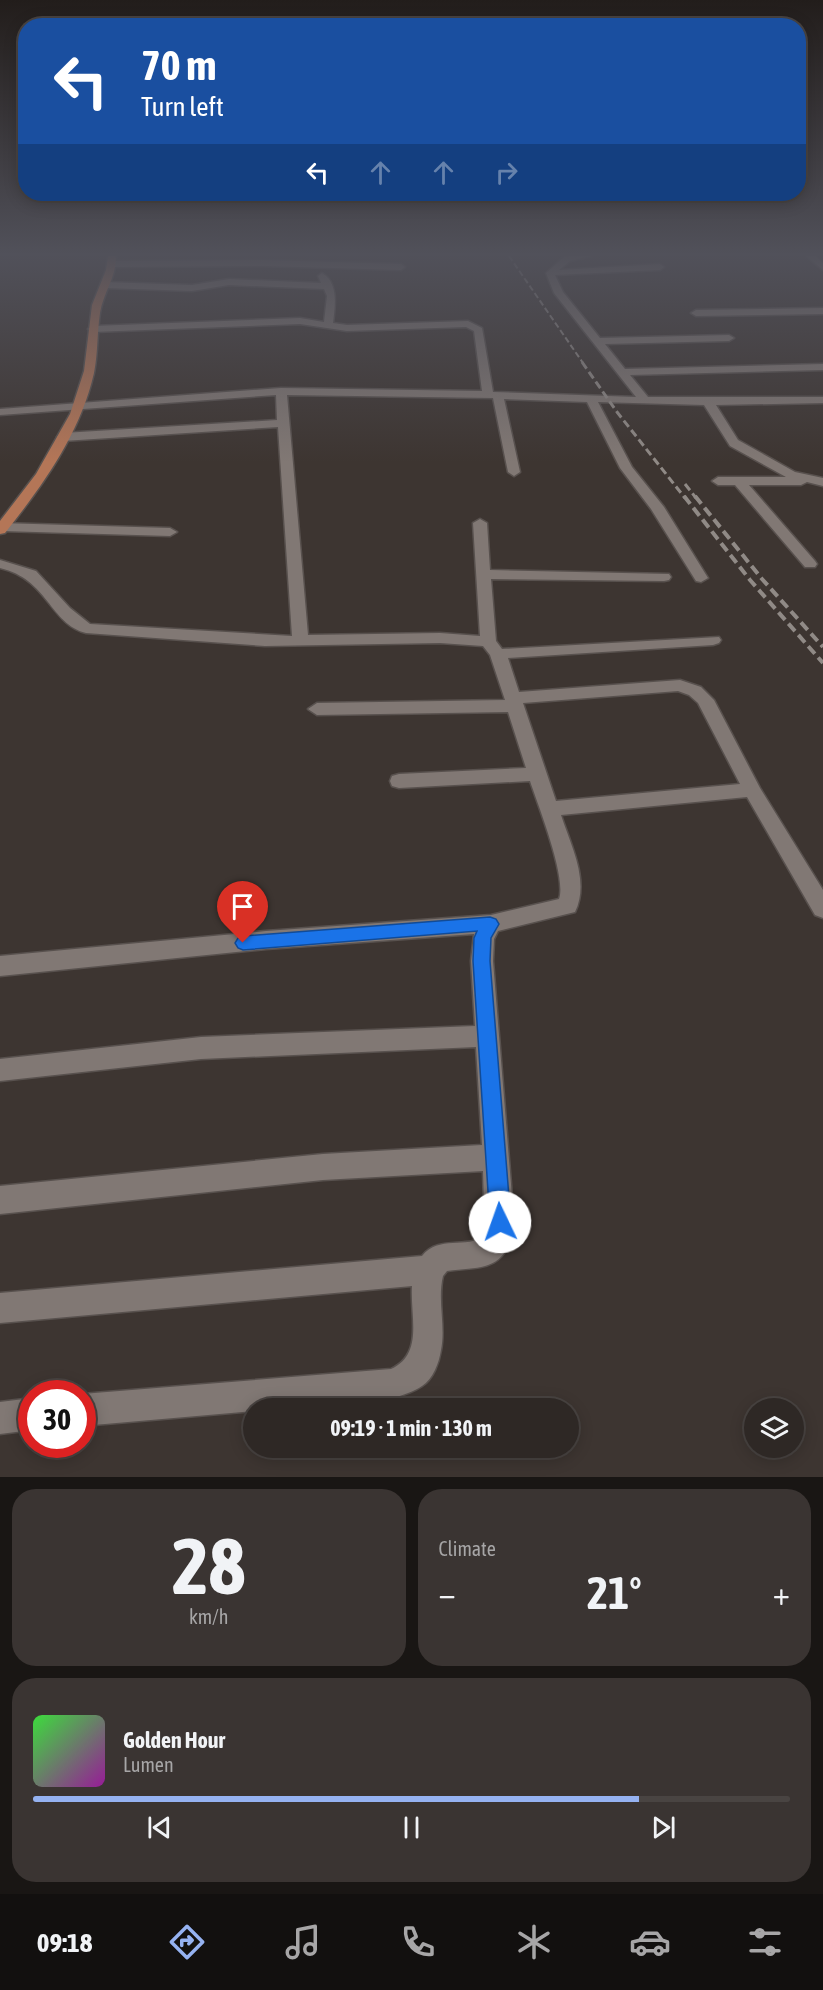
<!DOCTYPE html>
<html lang="en">
<head>
<meta charset="utf-8">
<style>
  body { margin:0; font-family:"Asap Condensed",sans-serif; background:#3a3432; color:#f1f3f6; height:100vh; display:flex; flex-direction:column; font-size:22px; white-space:nowrap }
  * { box-sizing:border-box; margin:0 }
  p { font-size:20px; color:#a7a6a7 }
  .icon { flex:none; width:33px; height:33px; fill:none; stroke:currentColor; stroke-width:2; stroke-linecap:round; stroke-linejoin:round }
  .map { position:relative; height:1477px; overflow:hidden }
  .drawer { display:flex; flex-direction:column; gap:12px; padding:12px; background:#191614; flex:1 }
  .drawer>* { flex:none }
  .banner { position:absolute; left:18px; top:18px; width:788px; height:183px; border-radius:24px; box-shadow:0 3px 15px #0003,0 0 0 2px #494442; background:#1a4fa0; color:#fff; overflow:hidden }
  .tools { position:absolute; left:744px; top:1398px; display:grid; gap:12px }
  .tools a { display:grid; place-items:center; width:60px; height:60px; border-radius:50%; background:#2e2825; box-shadow:0 3px 15px #0003,0 0 0 2px #494442; font-size:30px }
  .speed { position:absolute; left:18px; top:1380px; display:flex; gap:12px; font-size:30px; font-weight:700; text-align:center }
  .speed>* { display:grid; place-content:center; width:78px; height:78px; border-radius:50%; background:#2e2825; box-shadow:0 3px 15px #0003,0 0 0 2px #494442; line-height:1 }
  .speed .limit { border:9px solid #d22; background:#fff; color:#111 }
  .pin { position:absolute; display:grid; place-items:center; width:51px; height:51px; color:#fff; margin:-62px -26px; border-radius:50% 50% 50% 0; rotate:-45deg; box-shadow:0 0 6px #0007 }
  .pin .icon { rotate:45deg }
  .me { position:absolute; width:66px; margin:-33px; rotate:357deg; stroke-linejoin:round; filter:drop-shadow(0 0 4px #0008) }
  .turn { display:flex; align-items:center; gap:21px; height:126px; padding:0 24px; font-size:27px }
  .turn .icon { width:78px; height:78px; stroke-width:2.5 }
  .turn b { display:block; font-size:42px; line-height:51px }
  .lanes { display:flex; align-items:center; height:57px; padding:0 24px; background:#0003; justify-content:center; gap:30px; direction:ltr }
  .lanes .off { opacity:.35 }
  .big { font-size:45px; font-weight:700; line-height:1.1 }
  .drawer .card { flex:1; display:flex; flex-direction:column; justify-content:center; gap:9px; min-width:0; padding:0 21px; border-radius:24px; background:#3a3432 }
  .drawer .dial { align-items:center; gap:0 }
  .dial b { font-size:78px; line-height:1 }
  .song { display:flex; align-items:center; gap:18px }
  .cover { width:72px; height:72px; border-radius:9px; background:linear-gradient(135deg,hsl(120 70% 55%),hsl(300 70% 35%)) }
  .played { height:6px; border-radius:3px; background:linear-gradient(90deg,#95b2f1 80%,#494442 80%) }
  .keys { display:flex; justify-content:space-around; direction:ltr }
  .heat { display:flex; justify-content:space-between; align-items:center; font-size:33px; direction:ltr }
  .drawer .tiles { flex:1; display:grid; gap:12px; grid-template-columns:1fr 1fr }
  .card:last-child { grid-column:span 2 }
  .trip { position:absolute; left:243px; top:1398px; width:336px; height:60px; border-radius:30px; background:#2e2825; box-shadow:0 3px 15px #0003,0 0 0 2px #494442; font-weight:700; line-height:60px; text-align:center }
  .dock { display:flex; height:96px; justify-content:space-around; align-items:center; background:#12100f; color:#a7a6a7 }
  .dock .icon { width:42px; height:42px }
  .dock .current { color:#95b2f1 }
  .dock b { font-size:27px; color:#f1f3f6 }
  .map>svg:first-child { display:block }
  .lines { fill:none; stroke-linecap:round; stroke-linejoin:round }
  .minor-casing { stroke:#58514e; stroke-width:3 }
  .major-casing { stroke:#58514e; stroke-width:3 }
  .minor { fill:#817874; fill-rule:evenodd }
  .major { fill:#b47657; fill-rule:evenodd }
  .rail-far2 { stroke:#908a86; stroke-width:2; stroke-dasharray:6 3; stroke-linecap:butt }
  .rail-far1 { stroke:#908a86; stroke-width:3; stroke-dasharray:8 4; stroke-linecap:butt }
  .rail { stroke:#908a86; stroke-width:4; stroke-dasharray:10 5; stroke-linecap:butt }
  .route { fill:#1a73e8; stroke:#114b97; stroke-width:1.5 }
</style>
</head>
<body>
<div class="map">
<svg width="823" height="1477" viewBox="0 0 823 1477">
  <rect width="100%" height="100%" fill="#3d3531"/>
  <g class="lines">
    <!-- minor casing -->
    <g class="minor-casing">
      <g id="minor">
        <path d="M 573,256 L 591,256 L 570,261 L 559,270 L 660,264 L 664,267 L 660,270 L 555,275 L 563,292 L 600,338 L 729,335 L 734,338 L 729,341 L 605,344 L 625,369 L 823,364 L 823,370 L 630,375 L 648,397 L 823,397 L 823,403 L 716,405 L 738,440 L 795,472 L 823,478 L 823,486 L 807,482 L 801,485 L 749,485 L 815,561 L 817,564 L 815,567 L 805,567 L 735,485 L 718,485 L 712,481 L 718,477 L 786,477 L 730,446 L 704,405 L 598,402 L 632,467 L 664,507 L 708,578 L 701,582 L 696,581 L 651,509 L 620,468 L 587,402 L 504,399 L 520,472 L 514,476 L 508,472 L 493,398 L 287,395 L 308,635 L 440,633 L 480,636 L 473,523 L 480,519 L 487,523 L 490,570 L 669,574 L 671,577 L 669,580 L 664,581 L 491,579 L 496,641 L 502,649 L 719,637 L 721,640 L 719,643 L 713,645 L 508,658 L 519,692 L 680,680 L 701,687 L 714,700 L 760,788 L 823,890 L 823,918 L 815,915 L 747,797 L 561,815 C 571,846 590,881 575,912 L 498,931 L 494,939 L 493,961 L 515,1234 C 499,1272 483,1266 447,1271 L 443,1276 C 437,1301 446,1326 441,1350 C 439,1363 433,1379 422,1386 C 388,1409 296,1408 254,1408 L 254,1411 L 82,1426 L 82,1394 L 391,1369 C 424,1354 410,1316 412,1286 L 0,1323 L 0,1293 L 422,1256 C 438,1235 467,1249 485,1236 L 483,1171 L 323,1180 L 0,1214 L 0,1186 L 323,1154 L 482,1145 L 476,1047 L 201,1059 L 0,1081 L 0,1059 L 201,1037 L 475,1026 L 471,961 L 474,934 L 266,949 L 0,976 L 0,956 L 266,931 L 491,915 L 559,899 C 567,878 538,805 530,781 L 399,788 L 392,786 L 390,781 L 392,776 L 399,774 L 526,768 L 508,712 L 317,715 L 308,709 L 317,703 L 505,700 L 490,655 L 483,646 L 440,643 L 265,646 L 86,633 C 50,624 48,579 0,568 L 0,560 L 36,571 L 70,608 L 90,624 L 292,636 L 278,427 L 63,441 L 57,437 L 63,433 L 277,420 L 276,395 L 0,415 L 0,409 L 281,388 L 482,391 L 474,331 L 466,327 L 347,331 L 300,324 L 93,332 L 88,329 L 93,326 L 300,318 L 324,322 L 327,296 L 324,289 L 229,285 L 192,291 L 105,288 L 101,285 L 105,282 L 192,285 L 229,279 L 321,283 L 318,276 L 322,273 C 339,283 335,306 333,323 L 347,325 L 468,321 L 482,328 L 493,392 L 636,397 L 554,293 L 546,273 L 564,257 ZM 678,691 L 689,695 L 698,703 L 740,784 L 556,801 L 523,703 Z"/>
        <path d="M 806,256 L 815,256 L 823,263 L 823,270 Z"/>
        <path d="M 264,260 L 401,264 L 405,267 L 401,270 L 264,266 L 112,267 L 108,264 L 112,261 Z"/>
        <path d="M 823,308 L 823,314 L 696,316 L 691,313 L 696,310 Z"/>
        <path d="M 0,523 L 170,528 L 177,532 L 170,536 L 2,531 Z"/>
        <path d="M 32,1398 L 32,1430 L 0,1434 L 0,1402 Z"/>
      </g>
    </g>
    <!-- major casing -->
    <g class="major-casing">
      <path id="major" d="M 108,256 L 116,256 C 117,276 103,293 100,313 C 97,333 98,353 94,373 C 80,434 43,485 5,533 L 0,534 L 0,521 L 36,474 L 70,414 L 84,371 L 92,305 L 106,270 Z"/>
    </g>
    <!-- minor -->
    <use href="#minor" class="minor"/>
    <!-- major -->
    <use href="#major" class="major"/>
    <!-- rail-far2 -->
    <path class="rail-far2" d="M 509,256 L 583,363"/>
    <!-- rail-far1 -->
    <g class="rail-far1">
      <path d="M 582,362 L 617,412 L 685,498"/>
      <path d="M 685,484 L 696,498"/>
    </g>
    <!-- rail -->
    <g class="rail">
      <path d="M 684,496 L 750,580 L 823,663"/>
      <path d="M 695,496 L 762,579 L 823,647"/>
    </g>
  </g>
  <!-- sky -->
  <linearGradient id="sky" x2="0" y2="1"><stop stop-color="#221d1b"/><stop offset="0.55" stop-color="#51515a"/><stop offset="1" stop-color="#51515a" stop-opacity="0"/></linearGradient>
  <rect width="823" height="462" fill="url(#sky)"/>
  <!-- route -->
  <path class="route" d="M 490,917 L 496,919 L 499,924 L 491,938 L 490,961 L 511,1222 L 508,1230 L 500,1233 L 493,1230 L 490,1222 L 473,961 L 474,938 L 477,931 L 243,950 L 238,948 L 235,943 L 238,938 L 243,936 Z"/>
</svg>
<div class="tools">
<a><svg class="icon" aria-label="layers" viewBox="0 0 24 24"><path d="M12 4l9 5-9 5-9-5zM3 14l9 5 9-5"/></svg></a>
</div>
<div class="speed"><div class="limit">30</div></div>
<div class="pin" style="left:243px;top:943px;background:#d93025"><svg class="icon" aria-label="arrive" viewBox="0 0 24 24"><path d="M6 21V4h12l-3 4 3 4H6"/></svg></div>
<svg class="me" style="left:500px;top:1222px" viewBox="-20 -20 40 40"><circle r="19" fill="#fff"/><path d="M0-13L10 11 0 6-10 11z" fill="#1a73e8"/></svg>
<div class="trip">09:19 · 1 min · 130 m</div>
<div class="banner">
<div class="turn"><svg class="icon" aria-label="left" viewBox="0 0 24 24"><path d="M17 20v-9H6M10 6l-5 5 5 5"/></svg><div><b>70 m</b>Turn left</div></div>
<div class="lanes"><svg class="icon" aria-label="left" viewBox="0 0 24 24"><path d="M17 20v-9H6M10 6l-5 5 5 5"/></svg><svg class="icon off" aria-label="ahead" viewBox="0 0 24 24"><path d="M12 20V5M6 11l6-6 6 6"/></svg><svg class="icon off" aria-label="ahead" viewBox="0 0 24 24"><path d="M12 20V5M6 11l6-6 6 6"/></svg><svg class="icon off" aria-label="right" viewBox="0 0 24 24"><path d="M7 20v-9h11M14 6l5 5-5 5"/></svg></div>
</div>
</div>
<section class="drawer">
<div class="tiles">
<div class="card dial"><b>28</b><p>km/h</p></div>
<div class="card"><p>Climate</p>
<div class="heat"><a>−</a><b class="big">21°</b><a>+</a></div>
</div>
<div class="card">
<div class="song"><i class="cover"></i><div><b>Golden Hour</b><p>Lumen</p></div></div>
<div class="played"></div>
<div class="keys"><svg class="icon" aria-label="previous" viewBox="0 0 24 24"><path d="M18 5L8 12l10 7zM5 5v14"/></svg><svg class="icon" aria-label="pause" viewBox="0 0 24 24"><path d="M8 5v14M16 5v14"/></svg><svg class="icon" aria-label="next" viewBox="0 0 24 24"><path d="M6 5l10 7-10 7zM19 5v14"/></svg></div>
</div>
</div>
</section>
<nav class="dock">
<b>09:18</b>
<svg class="icon current" aria-label="directions" viewBox="0 0 24 24"><path d="M12 3l9 9-9 9-9-9zM9 14v-3h6M13 9l2 2-2 2"/></svg>
<svg class="icon" aria-label="music" viewBox="0 0 24 24"><path d="M9 18V5l10-2v13"/><circle cx="6" cy="18" r="3"/><circle cx="16" cy="16" r="3"/></svg>
<svg class="icon" aria-label="phone" viewBox="0 0 24 24"><path d="M5 4h4l2 5-3 2q2 4 5 5l2-3 5 2v4C11 20 4 13 5 4z"/></svg>
<svg class="icon" aria-label="climate" viewBox="0 0 24 24"><path d="M12 3v18M4 7l16 10M4 17L20 7"/></svg>
<svg class="icon" aria-label="car" viewBox="0 0 24 24"><path d="M5 17H2v-5l4-1 3-4h7l3 4 3 1v5h-3M9 17h6M6 11h13"/><circle cx="7" cy="17" r="2"/><circle cx="17" cy="17" r="2"/></svg>
<svg class="icon" aria-label="filters" viewBox="0 0 24 24"><path d="M4 7h16M4 17h16"/><circle cx="9" cy="7" r="2"/><circle cx="15" cy="17" r="2"/></svg>
</nav>
</body>
</html>
